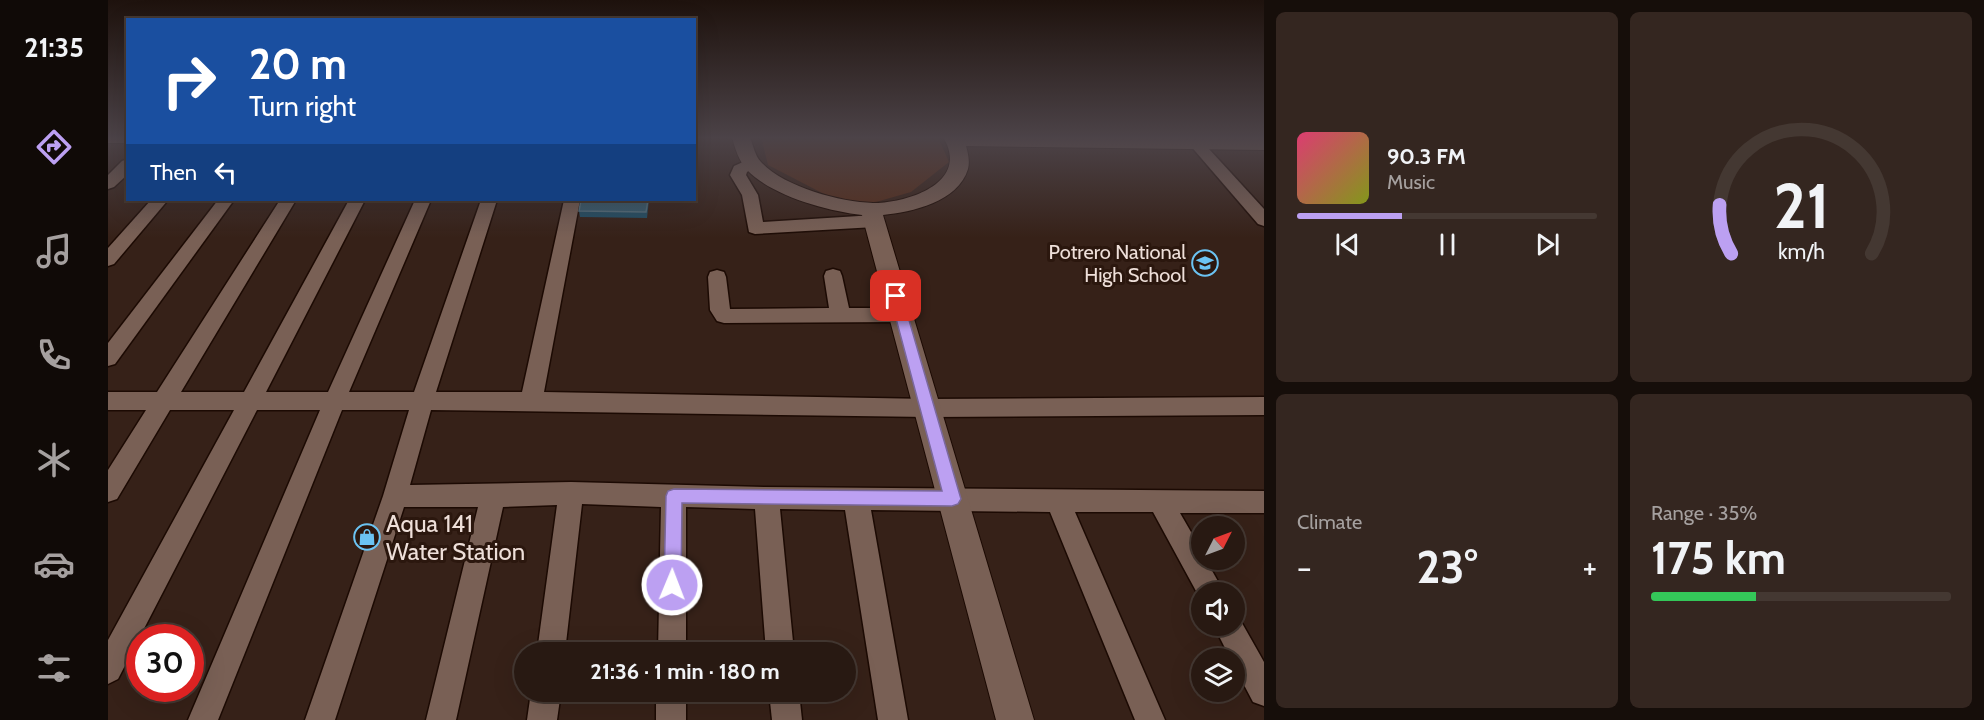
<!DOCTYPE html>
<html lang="en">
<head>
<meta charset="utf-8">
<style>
  body { margin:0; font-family:Cabin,sans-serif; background:#342620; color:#f1f3f6; height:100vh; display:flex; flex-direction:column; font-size:22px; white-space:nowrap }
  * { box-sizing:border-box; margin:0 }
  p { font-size:20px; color:#a5a09f }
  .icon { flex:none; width:33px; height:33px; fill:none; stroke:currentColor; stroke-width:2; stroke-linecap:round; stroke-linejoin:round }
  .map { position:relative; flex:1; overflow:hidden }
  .sheet { display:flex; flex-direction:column; gap:12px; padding:12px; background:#160e0a; width:720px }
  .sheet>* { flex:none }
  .banner { position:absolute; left:18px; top:18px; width:570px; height:183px; border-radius:0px; box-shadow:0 6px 24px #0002,0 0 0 2px #443832; background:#1a4fa0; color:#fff; overflow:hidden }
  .needle { width:39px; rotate:48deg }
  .controls { position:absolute; left:1083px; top:516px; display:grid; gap:12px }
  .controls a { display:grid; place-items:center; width:54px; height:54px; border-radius:50%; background:#281912; box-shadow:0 6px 24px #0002,0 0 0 2px #443832; font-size:30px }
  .speed { position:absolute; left:18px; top:624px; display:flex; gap:12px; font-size:30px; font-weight:700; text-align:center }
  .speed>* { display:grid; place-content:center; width:78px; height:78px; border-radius:50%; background:#281912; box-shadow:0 6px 24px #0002,0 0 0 2px #443832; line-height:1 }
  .speed .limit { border:9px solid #d22; background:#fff; color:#111 }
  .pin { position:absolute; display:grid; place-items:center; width:51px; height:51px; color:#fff; margin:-26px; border-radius:12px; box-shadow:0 3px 9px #0006 }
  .me { position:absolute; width:66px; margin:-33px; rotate:1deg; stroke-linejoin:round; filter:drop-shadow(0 0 4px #0008) }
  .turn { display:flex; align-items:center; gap:21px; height:126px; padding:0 24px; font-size:27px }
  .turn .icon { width:78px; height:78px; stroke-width:2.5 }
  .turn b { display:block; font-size:42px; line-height:51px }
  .then { display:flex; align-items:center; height:57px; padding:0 24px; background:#0003; gap:12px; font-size:22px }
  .big { font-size:45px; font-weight:700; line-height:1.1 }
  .sheet .tile { flex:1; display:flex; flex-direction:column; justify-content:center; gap:9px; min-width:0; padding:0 21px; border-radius:9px; background:#342620 }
  .sheet .dial { align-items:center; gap:0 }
  .dial svg { height:156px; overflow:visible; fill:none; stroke:#443832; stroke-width:7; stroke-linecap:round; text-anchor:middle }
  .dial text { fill:#f1f3f6; stroke:none }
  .song { display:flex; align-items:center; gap:18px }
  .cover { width:72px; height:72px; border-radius:9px; background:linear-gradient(135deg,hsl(340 70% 55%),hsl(70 70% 35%)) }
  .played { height:6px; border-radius:3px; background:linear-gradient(90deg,#bca0f2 35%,#443832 35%) }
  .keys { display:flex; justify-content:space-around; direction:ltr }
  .heat { display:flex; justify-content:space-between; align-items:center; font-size:33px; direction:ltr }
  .charge { height:9px; border-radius:4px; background:linear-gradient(90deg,#34c759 35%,#443832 0) }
  .sheet .tiles { flex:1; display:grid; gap:12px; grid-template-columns:repeat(2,1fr) }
  .trip { position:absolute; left:406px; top:642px; width:342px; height:60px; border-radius:30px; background:#281912; box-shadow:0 6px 24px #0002,0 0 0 2px #443832; font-weight:700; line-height:60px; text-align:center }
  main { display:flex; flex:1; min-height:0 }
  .tabs { display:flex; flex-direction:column; width:108px; justify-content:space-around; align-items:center; background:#100a07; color:#a5a09f }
  .tabs .icon { width:42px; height:42px }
  .tabs .on { color:#bca0f2 }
  .tabs b { font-size:27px; color:#f1f3f6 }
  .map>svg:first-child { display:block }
  .green { fill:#542b18 }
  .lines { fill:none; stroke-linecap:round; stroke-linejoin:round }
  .minor-casing { stroke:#1c0a03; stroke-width:3 }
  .tertiary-casing { stroke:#1c0a03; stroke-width:2 }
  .minor { fill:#796055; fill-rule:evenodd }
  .tertiary { fill:#796055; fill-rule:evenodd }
  .wall { fill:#215067 }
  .building { fill:#375f73; stroke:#547383; stroke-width:1.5 }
  .route { fill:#bca0f2; stroke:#7a689d; stroke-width:1.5 }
  .labels { text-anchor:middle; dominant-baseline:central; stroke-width:6; stroke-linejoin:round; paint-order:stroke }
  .poi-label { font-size:20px; fill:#eedfd9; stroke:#2b170e; text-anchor:end }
  .near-poi-label { font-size:24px; fill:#eedfd9; stroke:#2b170e; text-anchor:start }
</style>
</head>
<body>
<main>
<nav class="tabs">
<b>21:35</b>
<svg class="icon on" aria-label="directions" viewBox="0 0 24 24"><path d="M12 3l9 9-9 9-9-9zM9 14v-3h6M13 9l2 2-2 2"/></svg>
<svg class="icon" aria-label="music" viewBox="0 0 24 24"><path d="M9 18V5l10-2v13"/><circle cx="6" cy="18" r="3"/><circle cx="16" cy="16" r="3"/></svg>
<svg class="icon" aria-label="phone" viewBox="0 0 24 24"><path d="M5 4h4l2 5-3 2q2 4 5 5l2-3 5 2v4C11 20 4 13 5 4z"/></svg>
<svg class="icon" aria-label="climate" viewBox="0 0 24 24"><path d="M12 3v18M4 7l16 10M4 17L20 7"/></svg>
<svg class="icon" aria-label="car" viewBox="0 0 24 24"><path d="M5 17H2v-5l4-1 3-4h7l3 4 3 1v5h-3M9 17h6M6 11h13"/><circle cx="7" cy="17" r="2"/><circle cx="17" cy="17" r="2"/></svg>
<svg class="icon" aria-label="filters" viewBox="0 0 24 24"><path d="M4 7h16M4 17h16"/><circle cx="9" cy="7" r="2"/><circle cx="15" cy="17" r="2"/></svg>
</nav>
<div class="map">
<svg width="1156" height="720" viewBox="0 0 1156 720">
  <rect width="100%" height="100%" fill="#362118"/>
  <!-- green -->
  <path class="green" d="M 653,137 L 830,137 L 841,162 L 803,192 L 768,202 L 745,202 L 716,194 L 660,165 Z"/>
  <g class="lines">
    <!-- minor casing -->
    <g class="minor-casing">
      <g id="minor">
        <path d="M 1075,137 L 1090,137 L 1156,209 L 1156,226 L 1150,224 Z"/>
        <path d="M 644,158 L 652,163 L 639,172 L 638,175 L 650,195 L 655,222 L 767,215 L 773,217 L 776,221 L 773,225 L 767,227 L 647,234 L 641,232 L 634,195 L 622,175 L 626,166 Z"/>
        <path d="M 20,159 L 20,174 L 6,187 L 0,189 L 0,175 L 14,161 Z"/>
        <path d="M 43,200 L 60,200 L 6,264 L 0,266 L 0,248 Z"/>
        <path d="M 110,200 L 126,200 L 7,364 L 0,366 L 0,343 Z"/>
        <path d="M 172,200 L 188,200 L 73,392 L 136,392 L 241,200 L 257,200 L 158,392 L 220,392 L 307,200 L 323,200 L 241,392 L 306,392 L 373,200 L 389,200 L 328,392 L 414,392 L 456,200 L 472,200 L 436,392 L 821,399 L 1156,397 L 1156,415 L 821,417 L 323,410 L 302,485 L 463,482 L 658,487 L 1156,491 L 1156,513 L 1072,513 L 1094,551 L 1094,560 L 1098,560 L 1116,592 L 1094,592 L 1094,602 L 1045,512 L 967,512 L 1057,720 L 1027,720 L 942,512 L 763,510 L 800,720 L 770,720 L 737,510 L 672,509 L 686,652 L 658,652 L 647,509 L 578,507 L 578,652 L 550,652 L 553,507 L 474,504 L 457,652 L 429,652 L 449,505 L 395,507 L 348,720 L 318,720 L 370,507 L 296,507 L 227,720 L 197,720 L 275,496 L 301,410 L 234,410 L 110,720 L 80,720 L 212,410 L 149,410 L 10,679 L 0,684 L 0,640 L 126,410 L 62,410 L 9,499 L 0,502 L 0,470 L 38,410 L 0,410 L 0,392 L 49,392 Z"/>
        <path d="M 725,269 L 732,271 L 734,276 L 741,308 L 793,308 L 800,310 L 803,315 L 800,320 L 793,322 L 616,323 L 609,321 L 602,310 L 600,277 L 602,272 L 609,270 L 616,272 L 618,277 L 622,309 L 721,308 L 716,276 L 718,271 Z"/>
        <path d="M 1126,615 L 1130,616 L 1156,662 L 1156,706 L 1145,702 L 1126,666 L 1126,658 L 1122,658 L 1106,626 L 1126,626 Z"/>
        <path d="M 423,692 L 453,692 L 449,720 L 419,720 Z"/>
        <rect x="548" y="692" width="30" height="28"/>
        <path d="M 661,692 L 691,692 L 694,720 L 664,720 Z"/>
      </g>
    </g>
    <!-- tertiary casing -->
    <g class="tertiary-casing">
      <g id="tertiary">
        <rect x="0" y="137" width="20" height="6"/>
        <path d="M 624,137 L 642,137 C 645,145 647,156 653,162 C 676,187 732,202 765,203 C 799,203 863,183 835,137 L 1156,138 L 1156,150 L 858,146 C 860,153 862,161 860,169 C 850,202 804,212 775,215 L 926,720 L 888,720 L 754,215 C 719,211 664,196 639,170 C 631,161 627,149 624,137 Z"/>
      </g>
    </g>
    <!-- minor -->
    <use href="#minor" class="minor"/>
    <!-- tertiary -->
    <use href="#tertiary" class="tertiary"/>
  </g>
  <!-- wall -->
  <path class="wall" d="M 473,200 L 541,200 L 539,218 L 472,217 L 471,211 Z"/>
  <!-- building -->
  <path class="building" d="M 473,200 L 540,200 L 538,212 L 471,211 Z"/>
  <!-- sky -->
  <linearGradient id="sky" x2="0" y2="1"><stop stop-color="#1e120d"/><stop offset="0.58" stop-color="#4c4348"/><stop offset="1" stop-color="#4c4348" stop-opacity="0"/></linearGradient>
  <rect width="1156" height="238" fill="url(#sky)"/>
  <!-- route -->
  <path class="route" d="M 788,291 L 794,296 L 853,499 L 850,504 L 844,506 L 574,503 L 573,585 L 571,592 L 564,594 L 558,592 L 556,585 L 558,496 L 560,491 L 566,489 L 834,491 L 782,296 Z"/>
  <!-- icons -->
  <defs>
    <g id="school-ring" transform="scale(1.35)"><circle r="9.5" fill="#2b170e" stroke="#6bc3f2" stroke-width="1.5"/><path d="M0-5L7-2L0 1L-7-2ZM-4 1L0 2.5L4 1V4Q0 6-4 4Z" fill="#6bc3f2"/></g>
    <g id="shop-ring" transform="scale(1.35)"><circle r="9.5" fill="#2b170e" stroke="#6bc3f2" stroke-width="1.5"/><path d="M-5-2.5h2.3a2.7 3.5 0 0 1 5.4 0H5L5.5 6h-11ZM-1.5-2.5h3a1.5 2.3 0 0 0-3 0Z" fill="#6bc3f2"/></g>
  </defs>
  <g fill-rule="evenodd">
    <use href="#school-ring" x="1097" y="263"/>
    <use href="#shop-ring" x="259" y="537"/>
  </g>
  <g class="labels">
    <!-- poi labels -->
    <g class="poi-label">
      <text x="1078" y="252">Potrero National<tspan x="1078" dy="23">High School</tspan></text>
    </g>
    <!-- near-poi labels -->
    <g class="near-poi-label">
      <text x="278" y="523">Aqua 141<tspan x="278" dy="28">Water Station</tspan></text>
    </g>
  </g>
</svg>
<div class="controls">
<a><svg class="needle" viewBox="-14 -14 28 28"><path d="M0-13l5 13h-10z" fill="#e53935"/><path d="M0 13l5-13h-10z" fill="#a5a09f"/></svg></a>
<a><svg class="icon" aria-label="sound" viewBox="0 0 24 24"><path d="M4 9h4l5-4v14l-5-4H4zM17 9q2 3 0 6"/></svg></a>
<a><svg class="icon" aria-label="layers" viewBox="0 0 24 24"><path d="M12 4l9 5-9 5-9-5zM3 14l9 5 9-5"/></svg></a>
</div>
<div class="speed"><div class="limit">30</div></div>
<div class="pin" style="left:788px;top:296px;background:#d93025"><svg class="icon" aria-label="arrive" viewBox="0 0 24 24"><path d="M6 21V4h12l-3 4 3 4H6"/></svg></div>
<svg class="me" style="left:564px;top:585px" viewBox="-20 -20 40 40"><circle r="17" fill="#bca0f2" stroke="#fff" stroke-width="3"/><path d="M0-11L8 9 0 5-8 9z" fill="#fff"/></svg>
<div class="trip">21:36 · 1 min · 180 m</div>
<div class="banner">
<div class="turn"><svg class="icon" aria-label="right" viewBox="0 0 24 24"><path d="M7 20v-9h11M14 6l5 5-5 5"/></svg><div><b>20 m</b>Turn right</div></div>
<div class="then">Then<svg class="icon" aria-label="left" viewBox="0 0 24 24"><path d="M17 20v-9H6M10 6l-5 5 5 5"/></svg></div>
</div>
</div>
<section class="sheet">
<div class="tiles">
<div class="tile">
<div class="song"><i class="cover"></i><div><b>90.3 FM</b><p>Music</p></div></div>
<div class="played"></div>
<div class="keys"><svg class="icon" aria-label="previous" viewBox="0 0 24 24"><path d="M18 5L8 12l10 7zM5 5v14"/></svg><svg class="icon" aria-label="pause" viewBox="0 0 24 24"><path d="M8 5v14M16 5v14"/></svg><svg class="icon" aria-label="next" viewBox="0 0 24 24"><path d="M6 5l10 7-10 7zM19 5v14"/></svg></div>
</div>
<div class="tile dial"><svg viewBox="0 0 100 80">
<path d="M14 69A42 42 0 1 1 86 69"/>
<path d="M14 69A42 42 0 0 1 8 44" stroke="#bca0f2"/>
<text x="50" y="56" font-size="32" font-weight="700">21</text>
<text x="50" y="72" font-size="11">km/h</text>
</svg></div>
<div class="tile"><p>Climate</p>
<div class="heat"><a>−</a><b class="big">23°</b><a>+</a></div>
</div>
<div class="tile"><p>Range · 35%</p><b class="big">175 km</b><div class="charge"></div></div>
</div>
</section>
</main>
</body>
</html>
